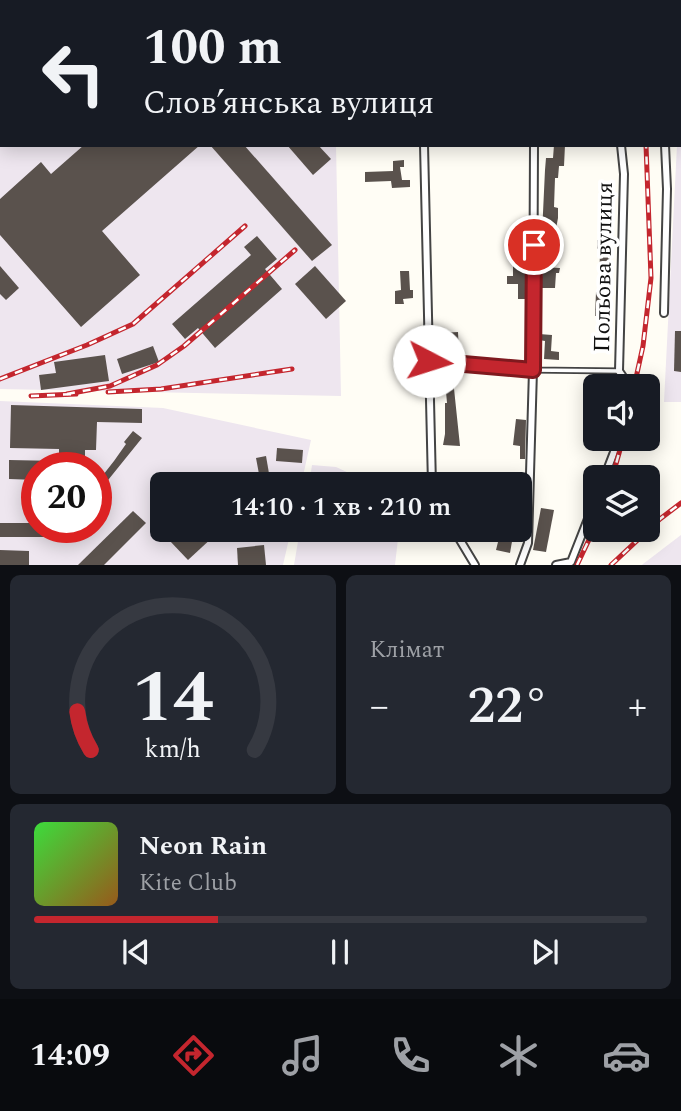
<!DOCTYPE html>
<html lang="uk">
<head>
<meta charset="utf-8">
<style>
  body { margin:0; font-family:Spectral,serif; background:#242831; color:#f1f3f6; height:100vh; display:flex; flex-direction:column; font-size:26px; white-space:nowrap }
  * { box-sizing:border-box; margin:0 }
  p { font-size:23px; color:#9ea1a6 }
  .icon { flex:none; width:38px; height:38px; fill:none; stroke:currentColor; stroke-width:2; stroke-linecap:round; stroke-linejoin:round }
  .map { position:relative; height:565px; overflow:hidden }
  .sheet { display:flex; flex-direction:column; gap:10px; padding:10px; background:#0d0f14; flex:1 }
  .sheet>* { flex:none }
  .hud { position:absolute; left:0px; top:0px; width:682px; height:147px; box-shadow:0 4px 18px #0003; background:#171b24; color:#f1f3f6; overflow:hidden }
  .buttons { position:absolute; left:583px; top:374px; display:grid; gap:14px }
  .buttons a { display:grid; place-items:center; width:77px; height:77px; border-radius:10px; background:#171b24; box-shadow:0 4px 18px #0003; font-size:35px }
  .speed { position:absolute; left:21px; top:452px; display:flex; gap:14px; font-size:35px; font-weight:700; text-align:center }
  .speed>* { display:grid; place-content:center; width:91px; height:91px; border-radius:50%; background:#171b24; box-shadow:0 4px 18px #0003; line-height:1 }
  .speed .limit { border:10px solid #d22; background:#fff; color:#111 }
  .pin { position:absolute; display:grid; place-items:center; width:60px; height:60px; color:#fff; margin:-30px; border:4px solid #fff; border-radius:50%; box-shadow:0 2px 7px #0007 }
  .me { position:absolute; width:77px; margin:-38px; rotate:95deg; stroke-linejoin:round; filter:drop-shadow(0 0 5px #0008) }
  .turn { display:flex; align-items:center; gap:24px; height:147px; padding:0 28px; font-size:32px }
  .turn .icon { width:91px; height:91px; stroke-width:2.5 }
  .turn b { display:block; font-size:49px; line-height:60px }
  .big { font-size:52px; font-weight:600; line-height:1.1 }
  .sheet .card { flex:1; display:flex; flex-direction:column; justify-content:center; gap:10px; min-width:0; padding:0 24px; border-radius:10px; background:#242831 }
  .sheet .dial { align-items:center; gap:0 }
  .dial svg { height:182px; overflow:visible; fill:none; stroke:#363941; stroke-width:7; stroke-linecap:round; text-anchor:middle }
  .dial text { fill:#f1f3f6; stroke:none }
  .song { display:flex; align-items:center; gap:21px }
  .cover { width:84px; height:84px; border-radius:10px; background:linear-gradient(135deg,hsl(120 70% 55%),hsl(30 70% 35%)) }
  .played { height:7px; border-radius:4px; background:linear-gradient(90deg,#c4262e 30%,#363941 30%) }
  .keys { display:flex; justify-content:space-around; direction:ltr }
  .heat { display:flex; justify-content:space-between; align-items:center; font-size:38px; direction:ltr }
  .sheet .tiles { flex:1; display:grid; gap:10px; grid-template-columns:1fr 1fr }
  .card:last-child { grid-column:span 2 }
  .trip { position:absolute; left:150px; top:472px; width:382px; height:70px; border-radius:10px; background:#171b24; box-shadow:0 4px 18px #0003; font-weight:600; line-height:70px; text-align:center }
  .dock { display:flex; height:112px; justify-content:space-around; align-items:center; background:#090b0e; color:#9ea1a6 }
  .dock .icon { width:49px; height:49px }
  .dock .on { color:#c4262e }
  .dock b { font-size:32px; color:#f1f3f6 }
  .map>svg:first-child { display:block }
  .industrial { fill:#eee6ef; fill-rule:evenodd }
  .building { fill:#5a524d }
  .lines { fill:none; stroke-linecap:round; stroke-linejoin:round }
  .lane-casing { stroke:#444; stroke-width:7 }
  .street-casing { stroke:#444; stroke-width:10 }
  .lane { stroke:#fff; stroke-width:3.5 }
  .street { stroke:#fff; stroke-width:6 }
  .rail-casing { stroke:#c4262e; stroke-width:5 }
  .rail { stroke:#fff; stroke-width:2.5; stroke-dasharray:8; stroke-linecap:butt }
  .route-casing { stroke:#7f191e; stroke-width:18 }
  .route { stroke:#c4262e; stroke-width:12 }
  .labels { text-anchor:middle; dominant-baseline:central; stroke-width:7; stroke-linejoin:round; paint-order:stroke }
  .street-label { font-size:23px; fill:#111; stroke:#fff }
</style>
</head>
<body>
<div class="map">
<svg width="681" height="565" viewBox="0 0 681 565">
  <rect width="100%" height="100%" fill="#fffdf5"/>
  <!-- industrial -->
  <g class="industrial">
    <path d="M 0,0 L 333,0 L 2,2 L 2,145 L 336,145 L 341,396 L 0,389 Z"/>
    <path d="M 681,70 L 681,402 L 664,402 L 677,145 L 681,145 Z"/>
    <path d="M 0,401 L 163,408 L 311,440 L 301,485 L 163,485 L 163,530 L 291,530 L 283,565 L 0,565 ZM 37,467 L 96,467 L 96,527 L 37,527 Z"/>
    <path d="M 312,465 L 336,467 L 375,485 L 309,485 Z"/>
    <path d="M 300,530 L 399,530 L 395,565 L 294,565 Z"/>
    <path d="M 681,535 L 681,565 L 642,565 L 643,564 Z"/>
  </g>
  <!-- building -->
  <g class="building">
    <path d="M 84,145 L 200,145 L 102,231 L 140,275 L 81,327 L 0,235 L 0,199 L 41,162 L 51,174 Z"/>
    <path d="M 210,145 L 244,145 L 332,245 L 312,261 Z"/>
    <path d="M 287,145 L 318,145 L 331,159 L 313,175 Z"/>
    <path d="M 554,145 L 565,145 L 564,166 L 559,166 L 558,178 L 555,178 L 554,207 L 558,208 L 558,218 L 555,234 L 542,234 L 545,170 L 546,158 L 553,158 Z"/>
    <path d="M 404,160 L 404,167 L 400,167 L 402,180 L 410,180 L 410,187 L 392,188 L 391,181 L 365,182 L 365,172 L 393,171 L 393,161 Z"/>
    <path d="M 601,189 L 612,190 L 608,316 L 595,316 L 596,292 L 599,292 L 600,249 L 597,249 L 597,240 L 602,240 L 604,224 L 604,197 L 601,197 Z"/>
    <path d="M 257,236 L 277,259 L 265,269 L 282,289 L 215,348 L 198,328 L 185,339 L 172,324 L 251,255 L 244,247 Z"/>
    <path d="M 513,260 L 525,261 L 527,299 L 518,299 L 518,284 L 507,284 L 507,276 L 513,276 Z"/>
    <path d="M 0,266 L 19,288 L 6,300 L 0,294 Z"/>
    <path d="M 315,266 L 346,301 L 326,319 L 295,284 Z"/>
    <path d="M 543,267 L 560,268 L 559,273 L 556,273 L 555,288 L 541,288 Z"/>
    <path d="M 400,271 L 409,271 L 410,290 L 413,290 L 413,298 L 403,299 L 404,304 L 395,304 L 395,291 L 401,290 Z"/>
    <path d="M 675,331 L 681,331 L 681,372 L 674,371 Z"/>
    <path d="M 458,332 L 459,356 L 443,357 L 441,333 Z"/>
    <path d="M 539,334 L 552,335 L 551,351 L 559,352 L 559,360 L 544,359 L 545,341 L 539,340 Z"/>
    <path d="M 153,346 L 159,362 L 122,374 L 117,359 Z"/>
    <path d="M 105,355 L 109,381 L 41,390 L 39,375 L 56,373 L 54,362 Z"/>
    <path d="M 458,368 L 458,379 L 453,379 L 460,446 L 443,445 L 445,434 L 445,403 L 447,403 L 444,369 Z"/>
    <path d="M 11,405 L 142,409 L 142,423 L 97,422 L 96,450 L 85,450 L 85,467 L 37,467 L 37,480 L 9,479 L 9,460 L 59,461 L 59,449 L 10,448 Z"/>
    <path d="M 516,419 L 526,420 L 525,459 L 520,459 L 520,446 L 513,445 Z"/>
    <path d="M 133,431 L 142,438 L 96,495 L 96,484 L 114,461 L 126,444 L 124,442 Z"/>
    <path d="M 277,448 L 303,450 L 302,463 L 276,461 Z"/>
    <path d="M 266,456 L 271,485 L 261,485 L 256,458 Z"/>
    <path d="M 541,508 L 554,510 L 546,552 L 533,550 Z"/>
    <path d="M 133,511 L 146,523 L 104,565 L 78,565 Z"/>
    <path d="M 0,523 L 37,523 L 37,527 L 59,527 L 59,537 L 0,537 Z"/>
    <path d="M 179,530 L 208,530 L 214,536 L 188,560 L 169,540 Z"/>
    <path d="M 501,530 L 514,530 L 510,553 L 496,550 Z"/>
    <path d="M 264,545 L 266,565 L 238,565 L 237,548 Z"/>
    <path d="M 0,550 L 29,551 L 29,565 L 0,565 Z"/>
  </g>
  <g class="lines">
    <!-- lane casing -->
    <g class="lane-casing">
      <path id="lane" d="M 429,361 L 533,370 L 619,371"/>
    </g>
    <!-- street casing -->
    <g class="street-casing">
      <g id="street">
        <path d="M 420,0 L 420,2"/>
        <path d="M 531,0 L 531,2"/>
        <path d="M 580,0 L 581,2"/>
        <path d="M 625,0 L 626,2"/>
        <path d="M 424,145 L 432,485"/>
        <path d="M 621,145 L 624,174 L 619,371 L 630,387"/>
        <path d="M 664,313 L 667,189 L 665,145"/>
        <path d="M 604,478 L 619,439"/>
        <path d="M 454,530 L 475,565"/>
        <path d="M 520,565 L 528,543 L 533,370 L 534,145"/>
        <path d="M 556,565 L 571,562 L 595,501"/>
      </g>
    </g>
    <!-- lane -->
    <use href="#lane" class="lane"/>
    <!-- street -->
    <use href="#street" class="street"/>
    <!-- rail casing -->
    <g class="rail-casing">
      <g id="rail">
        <path d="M 607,0 L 608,2"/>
        <path d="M 0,379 L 87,345 L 133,324 L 245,226"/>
        <path d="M 634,387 L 643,346 L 651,278 L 646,145"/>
        <path d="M 108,392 L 161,389 L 292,369"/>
        <path d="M 67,394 L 110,386 L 157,365 L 184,346 L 295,250"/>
        <path d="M 31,396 L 76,394"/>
        <path d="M 612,478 L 623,439"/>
        <path d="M 577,565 L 595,527"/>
        <path d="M 611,565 L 660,519 L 681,503"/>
      </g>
    </g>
    <!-- rail -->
    <use href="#rail" class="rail"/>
  </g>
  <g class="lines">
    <!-- route casing -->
    <g class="route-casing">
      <path id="route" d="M 429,361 L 533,370 L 534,245"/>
    </g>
    <!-- route -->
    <use href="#route" class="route"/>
  </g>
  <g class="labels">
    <!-- street labels -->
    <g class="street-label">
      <text transform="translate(604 267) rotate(-89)">Польова вулиця</text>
    </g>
  </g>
</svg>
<div class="buttons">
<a><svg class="icon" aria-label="sound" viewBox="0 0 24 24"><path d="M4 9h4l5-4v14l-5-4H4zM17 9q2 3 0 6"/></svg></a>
<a><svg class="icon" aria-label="layers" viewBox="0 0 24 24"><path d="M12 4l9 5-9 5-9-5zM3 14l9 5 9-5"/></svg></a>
</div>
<div class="speed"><div class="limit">20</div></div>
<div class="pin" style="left:534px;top:245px;background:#d93025"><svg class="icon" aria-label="arrive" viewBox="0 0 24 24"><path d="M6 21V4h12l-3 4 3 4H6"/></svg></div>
<svg class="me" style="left:429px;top:361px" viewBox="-20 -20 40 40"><circle r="19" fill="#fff"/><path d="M0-13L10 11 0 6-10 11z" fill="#c4262e"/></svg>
<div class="trip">14:10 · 1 хв · 210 m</div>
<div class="hud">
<div class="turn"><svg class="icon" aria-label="left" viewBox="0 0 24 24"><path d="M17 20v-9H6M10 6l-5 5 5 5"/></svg><div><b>100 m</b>Слов’янська вулиця</div></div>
</div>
</div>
<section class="sheet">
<div class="tiles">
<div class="card dial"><svg viewBox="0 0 100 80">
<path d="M14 69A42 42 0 1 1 86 69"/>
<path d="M14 69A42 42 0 0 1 8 52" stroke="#c4262e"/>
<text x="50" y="56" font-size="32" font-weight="700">14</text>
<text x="50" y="72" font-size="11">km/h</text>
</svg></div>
<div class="card"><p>Клімат</p>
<div class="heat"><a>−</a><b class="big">22°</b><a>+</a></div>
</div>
<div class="card">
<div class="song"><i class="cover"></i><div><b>Neon Rain</b><p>Kite Club</p></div></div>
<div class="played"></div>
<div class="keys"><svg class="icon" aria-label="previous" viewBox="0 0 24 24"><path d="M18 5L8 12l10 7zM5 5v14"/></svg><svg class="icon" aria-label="pause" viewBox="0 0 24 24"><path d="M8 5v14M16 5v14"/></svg><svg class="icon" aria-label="next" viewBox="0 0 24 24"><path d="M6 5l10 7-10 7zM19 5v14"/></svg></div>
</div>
</div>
</section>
<nav class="dock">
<b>14:09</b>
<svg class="icon on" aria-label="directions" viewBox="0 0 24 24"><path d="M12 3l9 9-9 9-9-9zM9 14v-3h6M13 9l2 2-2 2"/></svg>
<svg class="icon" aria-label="music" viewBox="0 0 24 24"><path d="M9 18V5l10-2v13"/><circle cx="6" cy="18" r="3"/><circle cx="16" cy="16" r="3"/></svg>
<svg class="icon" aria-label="phone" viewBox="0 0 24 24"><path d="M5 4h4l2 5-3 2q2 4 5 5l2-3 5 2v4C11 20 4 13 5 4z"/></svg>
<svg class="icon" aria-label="climate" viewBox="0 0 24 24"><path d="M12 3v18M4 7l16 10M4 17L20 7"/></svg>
<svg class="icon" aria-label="car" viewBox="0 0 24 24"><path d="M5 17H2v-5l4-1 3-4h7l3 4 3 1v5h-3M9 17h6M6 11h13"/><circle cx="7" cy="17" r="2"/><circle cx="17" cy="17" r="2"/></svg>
</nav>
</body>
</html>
